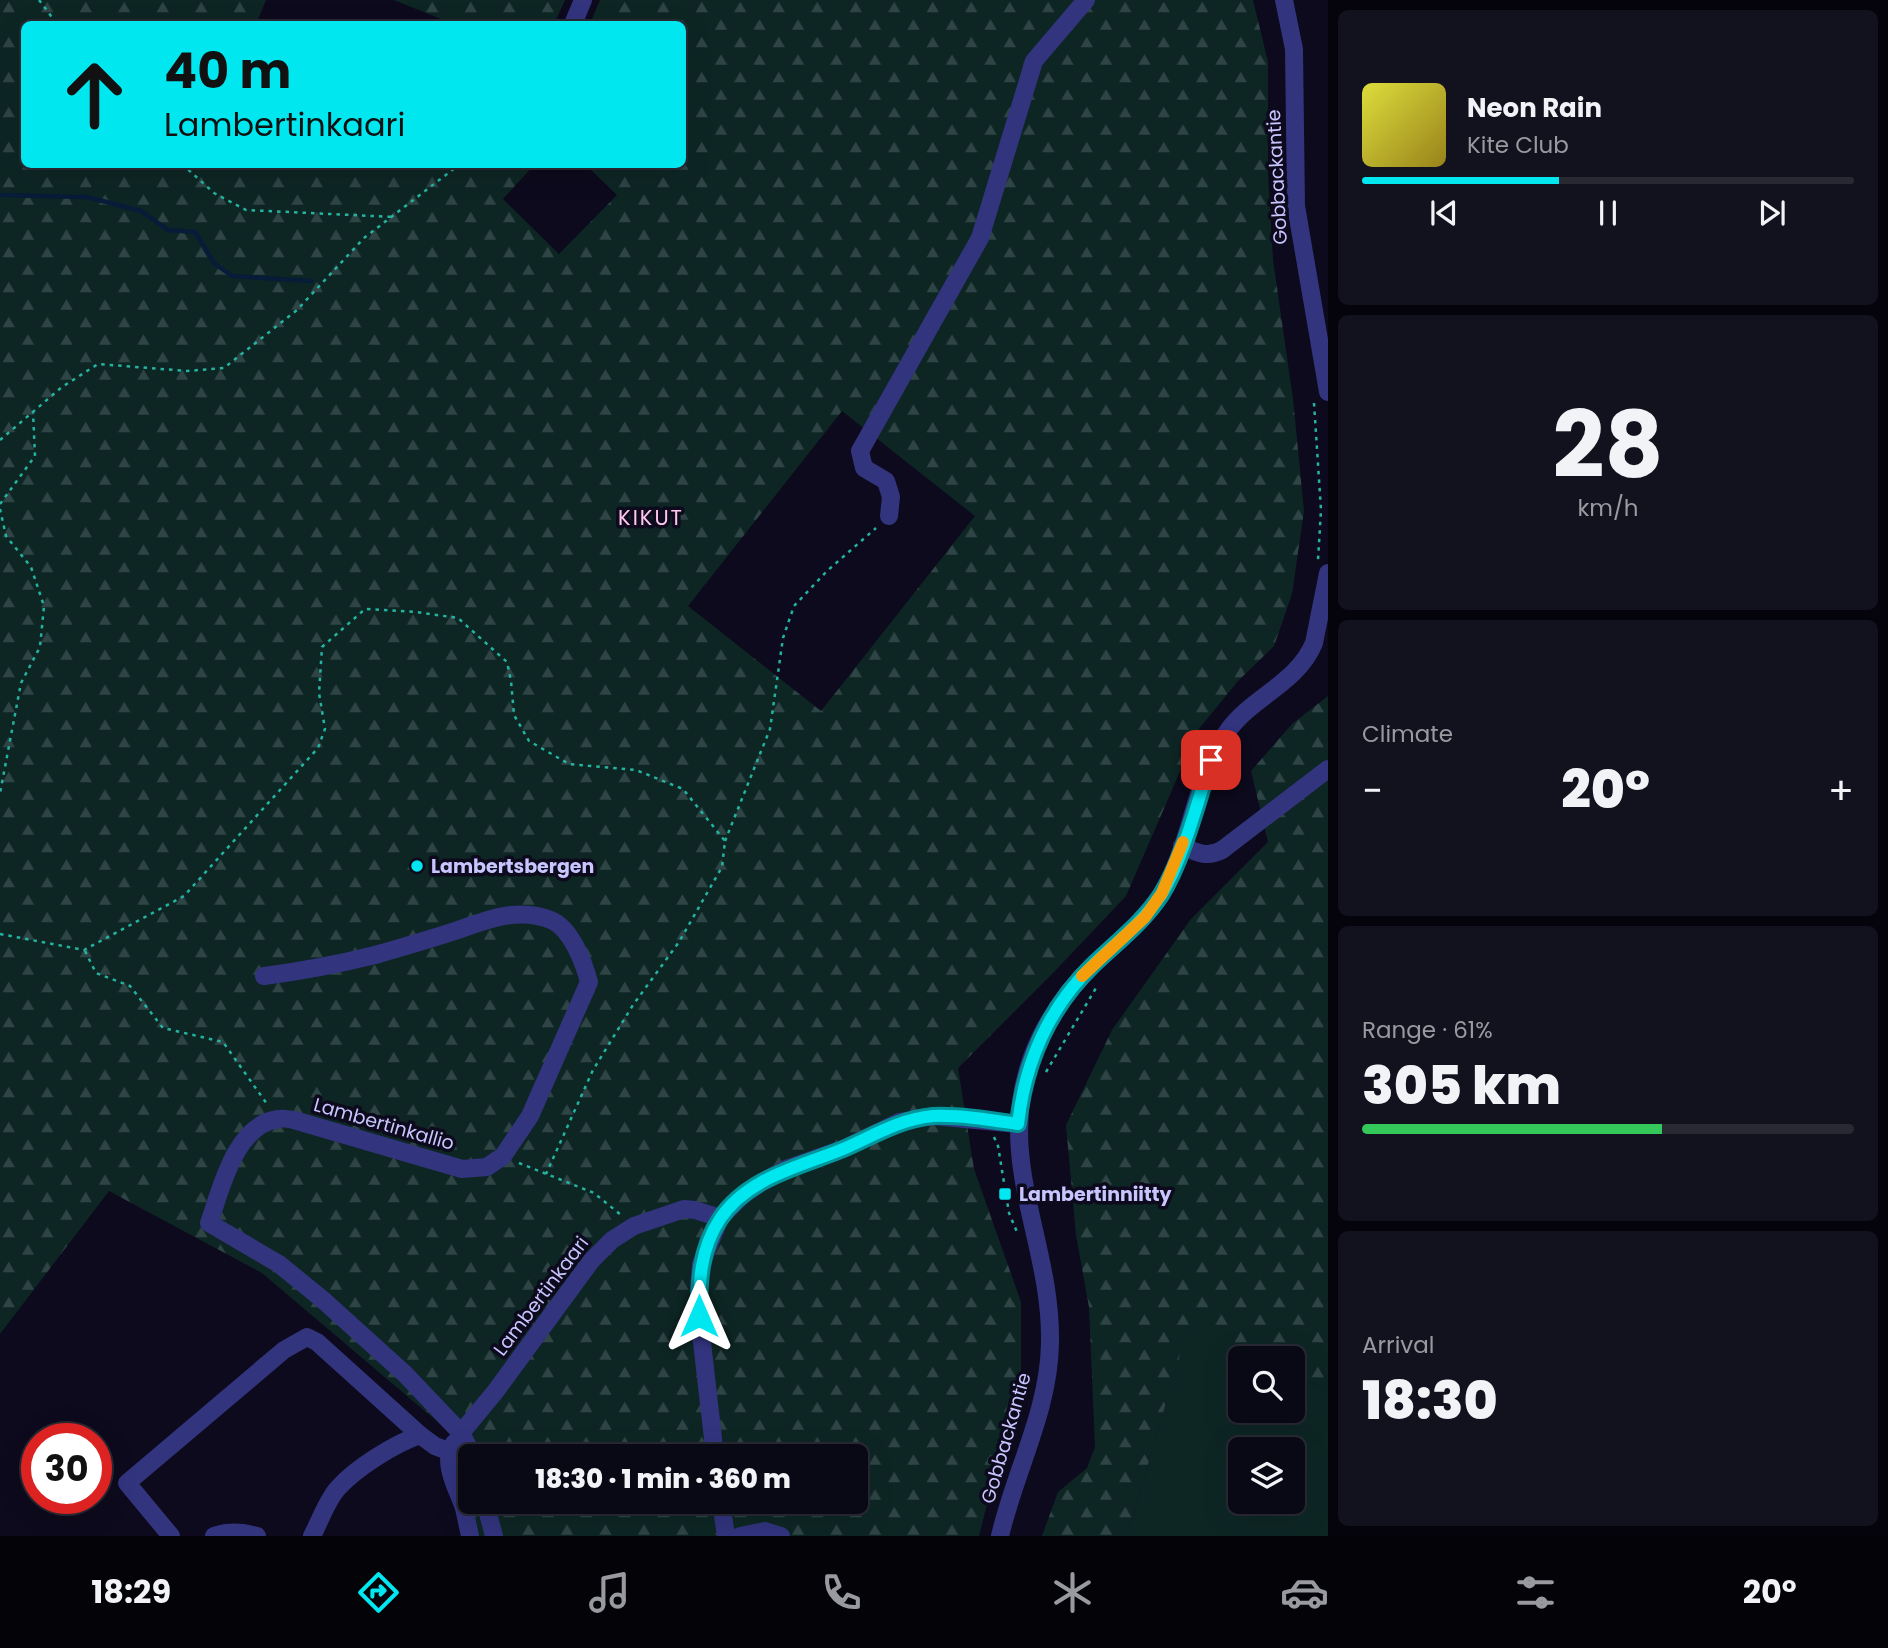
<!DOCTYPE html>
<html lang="en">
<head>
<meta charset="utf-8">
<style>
  body { margin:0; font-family:Poppins,sans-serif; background:#12111e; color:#f1f3f6; height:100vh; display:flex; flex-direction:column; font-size:26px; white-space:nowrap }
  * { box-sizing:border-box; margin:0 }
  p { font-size:23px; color:#999aa0 }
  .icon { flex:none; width:38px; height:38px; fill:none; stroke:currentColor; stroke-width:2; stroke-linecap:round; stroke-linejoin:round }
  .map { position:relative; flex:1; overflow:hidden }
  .side { display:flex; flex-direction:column; gap:10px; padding:10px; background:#05040c; width:560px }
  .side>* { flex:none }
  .guide { position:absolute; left:21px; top:21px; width:665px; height:147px; border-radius:10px; box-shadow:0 7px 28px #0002,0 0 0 2px #292934; background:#00e7f0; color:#111; overflow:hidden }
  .fabs { position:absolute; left:1228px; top:1346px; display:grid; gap:14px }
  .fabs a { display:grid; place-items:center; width:77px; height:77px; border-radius:10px; background:#090815; box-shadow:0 7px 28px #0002,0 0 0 2px #292934; font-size:35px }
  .speed { position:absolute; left:21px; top:1423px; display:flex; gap:14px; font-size:35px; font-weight:700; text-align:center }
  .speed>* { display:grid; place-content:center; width:91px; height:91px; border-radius:50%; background:#090815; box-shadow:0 7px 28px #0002,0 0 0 2px #292934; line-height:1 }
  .speed .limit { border:10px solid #d22; background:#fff; color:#111 }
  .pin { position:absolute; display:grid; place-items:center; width:60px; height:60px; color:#fff; margin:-30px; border-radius:14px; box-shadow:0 4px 10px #0006 }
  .me { position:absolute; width:77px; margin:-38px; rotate:0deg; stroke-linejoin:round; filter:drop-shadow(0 0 5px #0008) }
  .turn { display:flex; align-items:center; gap:24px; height:147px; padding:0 28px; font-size:32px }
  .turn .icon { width:91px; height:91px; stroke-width:2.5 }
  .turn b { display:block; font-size:49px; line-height:60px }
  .big { font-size:52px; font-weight:800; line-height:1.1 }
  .side .card { flex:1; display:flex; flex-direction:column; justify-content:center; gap:10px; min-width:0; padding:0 24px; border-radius:10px; background:#12111e }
  .side .dial { align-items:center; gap:0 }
  .dial b { font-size:91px; line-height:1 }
  .song { display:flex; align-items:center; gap:21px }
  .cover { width:84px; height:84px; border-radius:10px; background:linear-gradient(135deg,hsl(60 70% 55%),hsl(50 70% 35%)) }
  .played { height:7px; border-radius:4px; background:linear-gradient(90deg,#00e7f0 40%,#292934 40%) }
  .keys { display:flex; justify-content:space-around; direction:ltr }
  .heat { display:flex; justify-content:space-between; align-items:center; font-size:38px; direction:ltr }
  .charge { height:10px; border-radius:5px; background:linear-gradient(90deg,#34c759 61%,#292934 0) }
  .trip { position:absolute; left:458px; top:1444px; width:410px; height:70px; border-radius:10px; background:#090815; box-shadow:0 7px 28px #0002,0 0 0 2px #292934; font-weight:800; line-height:70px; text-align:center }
  .tabs { display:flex; height:112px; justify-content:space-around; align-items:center; background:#040308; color:#999aa0 }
  .tabs .icon { width:49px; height:49px }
  .tabs .active { color:#00e7f0 }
  .tabs b { font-size:32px; color:#f1f3f6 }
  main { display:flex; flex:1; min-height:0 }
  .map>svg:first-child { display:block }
  .grass { fill:#0d2624; fill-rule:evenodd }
  .forest { fill:url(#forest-firs); fill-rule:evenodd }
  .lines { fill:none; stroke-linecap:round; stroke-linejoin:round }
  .stream { stroke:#061c39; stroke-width:4.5 }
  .path { stroke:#25b3a1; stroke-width:2.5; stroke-dasharray:3.5 5; stroke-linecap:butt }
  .minor { stroke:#32347e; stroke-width:18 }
  .route-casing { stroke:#00969c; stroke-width:18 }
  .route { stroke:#00e7f0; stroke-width:12 }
  .slow { stroke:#f59e0b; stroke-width:12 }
  .poi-dot { fill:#00e7f0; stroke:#0c0a1c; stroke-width:2.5 }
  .labels { text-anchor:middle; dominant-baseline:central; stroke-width:7; stroke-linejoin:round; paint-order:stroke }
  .street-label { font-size:19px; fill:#c8c5ff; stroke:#0c0a1c }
  .poi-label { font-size:19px; font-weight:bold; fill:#c8c5ff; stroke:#0c0a1c; text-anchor:start }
  .neighbourhood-label { font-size:21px; letter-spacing:2px; fill:#ffc7ee; stroke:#0c0a1c }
</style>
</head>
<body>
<main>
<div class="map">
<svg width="1328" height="1536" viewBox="0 0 1328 1536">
  <defs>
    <pattern id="forest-firs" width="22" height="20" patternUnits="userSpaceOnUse" patternTransform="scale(1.75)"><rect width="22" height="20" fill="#0d2624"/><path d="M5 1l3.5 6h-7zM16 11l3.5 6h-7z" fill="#2f4445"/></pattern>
  </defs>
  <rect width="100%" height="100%" fill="#0c0a1c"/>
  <!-- grass -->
  <path class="grass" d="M 1190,1320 L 1264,1358 L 1241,1358 L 1241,1410 L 1293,1410 L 1293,1373 L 1328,1391 L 1328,1536 L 1127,1536 ZM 1241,1449 L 1293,1449 L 1293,1502 L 1241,1502 Z"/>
  <!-- forest -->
  <g class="forest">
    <path d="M 0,0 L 266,0 L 256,24 L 24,24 L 24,164 L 534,165 L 503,199 L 559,254 L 617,195 L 586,165 L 682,164 L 682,24 L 590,24 L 600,0 L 1253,0 L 1268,62 L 1268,174 L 1273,260 L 1293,399 L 1304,511 L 1292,594 L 1274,646 L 1238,681 L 1198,730 L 1126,896 L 1054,972 L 958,1068 L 974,1169 L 1021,1302 L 1021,1370 L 979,1536 L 479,1536 L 453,1435 L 262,1273 L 109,1191 L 0,1334 ZM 842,411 L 975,516 L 821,711 L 688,606 ZM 471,1456 L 856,1456 L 856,1502 L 471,1502 Z"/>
    <path d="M 394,0 L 565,0 L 554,24 L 445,24 L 446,21 Z"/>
    <path d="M 1328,696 L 1328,1391 L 1293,1373 L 1293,1358 L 1264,1358 L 1190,1321 L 1127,1536 L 1042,1536 L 1058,1492 L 1087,1468 L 1095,1447 L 1089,1307 L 1076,1235 L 1066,1125 L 1112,1030 L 1191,919 L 1268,842 L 1251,771 L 1292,724 Z"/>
  </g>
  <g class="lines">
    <!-- stream -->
    <path class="stream" d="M 0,195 L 87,197 L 141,211 L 168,230 L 195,232 L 214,263 L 232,276 L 311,281"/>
    <!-- path -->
    <g class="path">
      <path d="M 39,0 L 57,24"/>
      <path d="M 182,164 L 214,193 L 246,210 L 394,217"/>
      <path d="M 1314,403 L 1321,510 L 1318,560"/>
      <path d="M 0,440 L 62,387 L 98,364 L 187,371 L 224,368 L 297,310 L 364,238 L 460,164"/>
      <path d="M 0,504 L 35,456 L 33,412"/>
      <path d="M 0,509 L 6,536 L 31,567 L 44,606 L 40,647 L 21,683 L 0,793"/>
      <path d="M 725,841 L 770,729 L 783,638 L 794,606 L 827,571 L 876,528"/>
      <path d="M 0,934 L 84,950 L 184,896 L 318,748 L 325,729 L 319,693 L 322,647 L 365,609 L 416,612 L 458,618 L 507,662 L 511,681 L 514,715 L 529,741 L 569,764 L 636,770 L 683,789 L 725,841 L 722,867 L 679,942 L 633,1005 L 593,1070 L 546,1174"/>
      <path d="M 85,951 L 96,973 L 130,986 L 163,1028 L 223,1042 L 267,1104"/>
      <path d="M 1046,1072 L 1096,988"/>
      <path d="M 994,1137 L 998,1146 L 1009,1213 L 1017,1232"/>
      <path d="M 519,1163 L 594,1193 L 621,1215"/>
    </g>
    <!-- minor -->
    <g class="minor">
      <path d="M 1284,0 L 1294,49 L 1296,206 L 1328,392"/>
      <path d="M 573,24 L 583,0"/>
      <path d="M 889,516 L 891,497 L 886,481 L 864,468 L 860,451 L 980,238 L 1034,61 L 1086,0"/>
      <path d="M 1182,846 C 1197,853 1207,858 1222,850 L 1328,769"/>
      <path d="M 264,976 C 302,971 339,964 375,955 C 403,947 431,939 458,930 C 488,919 519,907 551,920 C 571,928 584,963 589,982 L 530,1116 L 503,1156 L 487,1167 L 462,1169 L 294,1120 C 289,1119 283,1118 278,1119 C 235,1125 221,1189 209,1223 L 279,1264 L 322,1299 L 405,1374 L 461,1433 L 473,1456"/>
      <path d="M 461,1433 L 495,1392 L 591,1261 L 612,1240 L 634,1226 L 684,1209 L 695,1210 L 720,1218"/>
      <path d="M 454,1443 C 441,1462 457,1488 464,1508 C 466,1517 468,1527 470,1536"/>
      <path d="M 715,1456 L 699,1316 L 699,1287 L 701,1264 L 720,1218 L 743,1195 L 762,1182 L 786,1169 L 843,1149 L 899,1122 L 933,1116 L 1018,1124"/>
      <path d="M 485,1502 L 494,1536"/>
      <path d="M 721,1502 L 726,1536"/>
      <path d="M 171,1536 L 127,1483 L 284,1350 L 307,1337 L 317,1342 L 420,1435"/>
      <path d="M 214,1536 C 228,1531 243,1532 257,1536"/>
      <path d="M 312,1536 C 320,1521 327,1500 338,1488 C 356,1468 394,1444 420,1435 L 435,1446 L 448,1451"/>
      <path d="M 740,1536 L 765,1531 L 781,1536"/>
      <path d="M 1000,1536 C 1015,1471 1049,1411 1050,1343 C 1052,1241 994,1160 1032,1057 C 1045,1022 1066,992 1093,965 C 1117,942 1144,922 1162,893 C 1192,844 1194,780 1227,732 C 1251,697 1297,684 1314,643 L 1328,573"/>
    </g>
  </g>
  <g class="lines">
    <!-- route casing -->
    <g class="route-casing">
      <path id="route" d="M 699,1316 C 699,1282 700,1249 720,1219 C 748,1177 800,1167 843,1149 C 873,1136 900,1119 933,1116 C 961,1115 991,1120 1018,1124 C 1025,1062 1048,1008 1094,964 C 1117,942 1143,922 1161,895 C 1183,860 1198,800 1211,760"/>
    </g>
    <!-- route -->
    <use href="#route" class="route"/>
    <!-- slow -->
    <path class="slow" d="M 1082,976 L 1145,917 L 1162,893 L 1183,842"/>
  </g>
  <!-- markers -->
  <g class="poi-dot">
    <circle cx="417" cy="866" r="7"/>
    <rect x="998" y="1187" width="14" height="14" rx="3.5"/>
  </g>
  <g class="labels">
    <!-- street labels -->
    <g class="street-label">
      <text transform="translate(1277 177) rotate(-93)">Gobbackantie</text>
      <text transform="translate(384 1124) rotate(16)">Lambertinkallio</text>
      <text transform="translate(541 1296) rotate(-53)">Lambertinkaari</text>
      <text transform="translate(1006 1438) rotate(-74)">Gobbackantie</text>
    </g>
    <!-- poi labels -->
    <g class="poi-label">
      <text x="431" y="866">Lambertsbergen</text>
      <text x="1019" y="1194">Lambertinniitty</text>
    </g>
    <!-- neighbourhood labels -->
    <g class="neighbourhood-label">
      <text x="651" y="517">KIKUT</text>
    </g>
  </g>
</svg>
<div class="fabs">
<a><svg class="icon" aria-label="search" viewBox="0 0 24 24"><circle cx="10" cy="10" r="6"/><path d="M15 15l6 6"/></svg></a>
<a><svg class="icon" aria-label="layers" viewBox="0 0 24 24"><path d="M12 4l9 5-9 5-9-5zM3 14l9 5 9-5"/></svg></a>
</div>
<div class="speed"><div class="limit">30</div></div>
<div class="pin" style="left:1211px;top:760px;background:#d93025"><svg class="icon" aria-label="arrive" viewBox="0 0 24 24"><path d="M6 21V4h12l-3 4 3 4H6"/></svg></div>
<svg class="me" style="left:699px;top:1316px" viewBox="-20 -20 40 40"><path d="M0-17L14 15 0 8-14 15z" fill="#00e7f0" stroke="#fff" stroke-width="4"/></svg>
<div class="trip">18:30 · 1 min · 360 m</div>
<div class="guide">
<div class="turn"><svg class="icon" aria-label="ahead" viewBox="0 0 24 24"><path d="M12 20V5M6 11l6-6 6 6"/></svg><div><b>40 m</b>Lambertinkaari</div></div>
</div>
</div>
<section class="side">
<div class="card">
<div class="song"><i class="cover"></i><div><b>Neon Rain</b><p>Kite Club</p></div></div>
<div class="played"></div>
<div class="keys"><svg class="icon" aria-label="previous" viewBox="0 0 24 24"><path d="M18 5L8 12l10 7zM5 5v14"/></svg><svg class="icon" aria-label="pause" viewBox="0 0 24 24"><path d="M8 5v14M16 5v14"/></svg><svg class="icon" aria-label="next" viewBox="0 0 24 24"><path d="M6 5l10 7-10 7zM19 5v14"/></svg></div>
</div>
<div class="card dial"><b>28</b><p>km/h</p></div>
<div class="card"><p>Climate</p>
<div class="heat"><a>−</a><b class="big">20°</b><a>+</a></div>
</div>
<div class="card"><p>Range · 61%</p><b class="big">305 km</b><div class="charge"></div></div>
<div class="card"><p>Arrival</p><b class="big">18:30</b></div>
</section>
</main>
<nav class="tabs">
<b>18:29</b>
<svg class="icon active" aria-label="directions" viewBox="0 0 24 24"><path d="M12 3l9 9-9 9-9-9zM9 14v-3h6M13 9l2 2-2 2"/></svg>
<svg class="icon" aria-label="music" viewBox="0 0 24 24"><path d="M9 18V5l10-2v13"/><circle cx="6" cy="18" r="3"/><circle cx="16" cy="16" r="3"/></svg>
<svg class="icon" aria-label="phone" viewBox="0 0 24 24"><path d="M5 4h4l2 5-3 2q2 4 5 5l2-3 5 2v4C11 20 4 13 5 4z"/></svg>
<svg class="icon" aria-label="climate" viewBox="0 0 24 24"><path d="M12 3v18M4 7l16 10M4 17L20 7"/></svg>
<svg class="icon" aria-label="car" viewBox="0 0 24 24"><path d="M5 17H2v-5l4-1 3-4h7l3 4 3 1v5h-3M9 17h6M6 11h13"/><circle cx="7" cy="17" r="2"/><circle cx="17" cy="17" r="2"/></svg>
<svg class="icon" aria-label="filters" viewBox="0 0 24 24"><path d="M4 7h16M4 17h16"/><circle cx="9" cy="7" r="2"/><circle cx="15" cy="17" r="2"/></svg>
<b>20°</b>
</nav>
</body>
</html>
